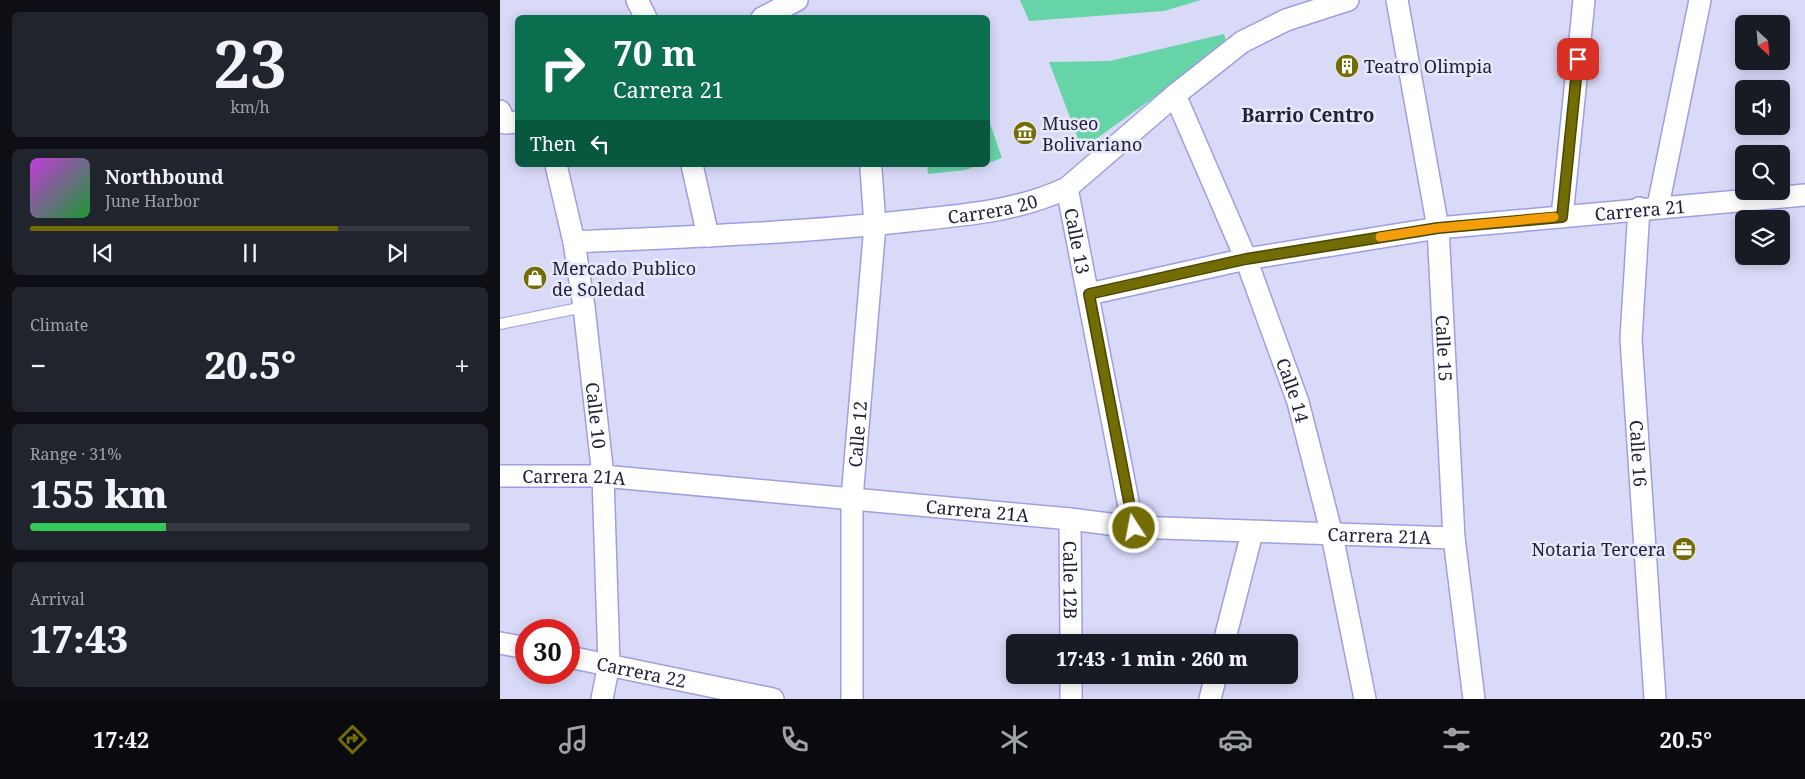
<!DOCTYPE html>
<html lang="en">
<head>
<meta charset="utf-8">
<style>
  body { margin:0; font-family:"Noto Serif",serif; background:#20242c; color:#f1f3f6; height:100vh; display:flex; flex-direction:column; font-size:19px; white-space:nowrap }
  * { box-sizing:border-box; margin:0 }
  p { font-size:16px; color:#9ea1a6 }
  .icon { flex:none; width:28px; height:28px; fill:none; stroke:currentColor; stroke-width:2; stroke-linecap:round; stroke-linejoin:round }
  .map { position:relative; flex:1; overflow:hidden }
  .panel { display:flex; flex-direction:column; gap:12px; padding:12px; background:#0d0f14; width:500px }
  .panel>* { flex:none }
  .top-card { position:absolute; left:15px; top:15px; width:475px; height:152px; border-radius:8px; box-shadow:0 2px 12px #0003; background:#0b6e4f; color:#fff; overflow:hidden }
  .needle { width:32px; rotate:154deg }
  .buttons { position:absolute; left:1235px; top:15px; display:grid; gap:10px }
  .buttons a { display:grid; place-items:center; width:55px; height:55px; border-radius:8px; background:#171b24; box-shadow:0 2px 12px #0003; font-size:25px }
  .speed { position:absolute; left:15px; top:619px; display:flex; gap:10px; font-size:25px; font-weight:700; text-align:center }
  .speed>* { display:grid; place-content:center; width:65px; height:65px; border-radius:50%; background:#171b24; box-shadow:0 2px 12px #0003; line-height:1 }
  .speed .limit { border:8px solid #d22; background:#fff; color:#111 }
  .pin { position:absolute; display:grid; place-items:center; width:42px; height:42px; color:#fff; margin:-21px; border-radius:10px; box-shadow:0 2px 8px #0006 }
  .me { position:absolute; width:55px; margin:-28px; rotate:349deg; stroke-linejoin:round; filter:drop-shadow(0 0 4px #0008) }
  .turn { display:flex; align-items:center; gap:18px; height:105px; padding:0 15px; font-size:22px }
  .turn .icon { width:65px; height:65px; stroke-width:2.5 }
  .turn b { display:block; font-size:35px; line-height:42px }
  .then { display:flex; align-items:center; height:48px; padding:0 15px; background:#0003; gap:10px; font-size:19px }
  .big { font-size:38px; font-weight:800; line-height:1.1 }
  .panel .tile { flex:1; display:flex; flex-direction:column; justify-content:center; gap:8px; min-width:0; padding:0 18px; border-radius:8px; background:#20242c }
  .panel .dial { align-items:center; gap:0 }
  .dial b { font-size:65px; line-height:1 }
  .song { display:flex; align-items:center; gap:15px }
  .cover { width:60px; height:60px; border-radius:8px; background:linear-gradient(135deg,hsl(290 70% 55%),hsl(130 70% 35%)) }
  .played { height:5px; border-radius:2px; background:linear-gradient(90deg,#736b04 70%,#363941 70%) }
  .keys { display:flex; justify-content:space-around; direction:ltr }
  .heat { display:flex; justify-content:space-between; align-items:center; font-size:28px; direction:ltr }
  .charge { height:8px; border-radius:4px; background:linear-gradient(90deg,#34c759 31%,#363941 0) }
  .trip { position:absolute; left:506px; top:634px; width:292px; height:50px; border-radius:8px; background:#171b24; box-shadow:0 2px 12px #0003; font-weight:800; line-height:50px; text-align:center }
  .dock { display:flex; height:80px; justify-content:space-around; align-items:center; background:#090b0e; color:#9ea1a6 }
  .dock .icon { width:35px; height:35px }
  .dock .current { color:#736b04 }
  .dock b { font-size:22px; color:#f1f3f6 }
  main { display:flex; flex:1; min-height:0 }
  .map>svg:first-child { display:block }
  .green { fill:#67d4a7 }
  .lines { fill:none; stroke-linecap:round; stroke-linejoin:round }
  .service-casing { stroke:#9f9ee5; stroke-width:12 }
  .minor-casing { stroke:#9f9ee5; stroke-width:24 }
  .service { stroke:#fff; stroke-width:10 }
  .minor { stroke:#fff; stroke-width:21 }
  .route-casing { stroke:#4b4603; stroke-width:12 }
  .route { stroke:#736b04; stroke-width:9 }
  .slow { stroke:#f59e0b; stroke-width:9 }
  .labels { text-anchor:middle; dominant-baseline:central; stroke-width:5; stroke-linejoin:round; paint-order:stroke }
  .poi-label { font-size:18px; fill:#22213c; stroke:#e8e9f8; text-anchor:start }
  .street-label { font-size:18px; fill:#22213c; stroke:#e8e9f8 }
  .neighbourhood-label { font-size:19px; font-weight:bold; fill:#22213c; stroke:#e8e9f8 }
</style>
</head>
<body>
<main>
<section class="panel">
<div class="tile dial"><b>23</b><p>km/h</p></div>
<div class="tile">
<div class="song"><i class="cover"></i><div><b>Northbound</b><p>June Harbor</p></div></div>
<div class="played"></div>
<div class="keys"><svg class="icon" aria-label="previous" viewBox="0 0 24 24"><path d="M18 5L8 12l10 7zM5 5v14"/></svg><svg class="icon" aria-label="pause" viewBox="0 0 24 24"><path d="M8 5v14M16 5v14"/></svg><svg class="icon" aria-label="next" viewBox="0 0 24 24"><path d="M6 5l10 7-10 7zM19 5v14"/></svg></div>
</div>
<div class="tile"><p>Climate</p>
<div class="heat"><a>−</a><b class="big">20.5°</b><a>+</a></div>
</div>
<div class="tile"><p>Range · 31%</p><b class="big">155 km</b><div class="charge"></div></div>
<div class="tile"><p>Arrival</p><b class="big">17:43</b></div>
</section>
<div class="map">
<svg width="1305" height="699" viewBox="0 0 1305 699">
  <rect width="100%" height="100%" fill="#d9daf8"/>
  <!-- green -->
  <g class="green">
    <path d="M 520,0 L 701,0 L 664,11 L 529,21 Z"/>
    <path d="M 724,34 L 727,45 L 582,149 L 549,62 L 610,61 Z"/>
    <path d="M 488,118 L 502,158 L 488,163 Z"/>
    <path d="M 427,165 L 480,165 L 465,170 L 428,174 Z"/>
  </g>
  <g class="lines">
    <!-- service casing -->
    <g class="service-casing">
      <path id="service" d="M 0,324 L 84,307"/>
    </g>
    <!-- minor casing -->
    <g class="minor-casing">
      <g id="minor">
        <path d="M 137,0 L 146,18"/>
        <path id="s1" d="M 897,0 L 938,228 L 954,538 L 974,699"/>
        <path d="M 262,18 L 297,0"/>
        <path id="s2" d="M 675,95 L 746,259 L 798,402 L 832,535 L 865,699"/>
        <path d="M 0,111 L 5,123 L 18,122"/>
        <path id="s3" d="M 56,165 L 74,242 L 84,307 L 103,476 L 109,664 L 102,699"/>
        <path d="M 192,165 L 208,236"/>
        <path id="s4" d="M 567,188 L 633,527"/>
        <path d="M 1158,206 L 1200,0"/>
        <path id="s5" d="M 1139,208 L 1131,339 L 1155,699"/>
        <path d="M 1062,217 L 1084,0"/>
        <path id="s6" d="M 74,242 C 185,237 297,233 408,221 C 463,215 516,212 567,188 L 675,95 L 742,42 L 786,20 L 848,0"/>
        <path id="s7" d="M 589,294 L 746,259 L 938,228 L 1305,195"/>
        <path id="s8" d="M 0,476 L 103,476 L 570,519 L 633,527 L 954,538"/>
        <path id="s9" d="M 570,519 L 571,642"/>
        <path d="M 724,642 L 752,533"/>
        <path d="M 0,643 L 26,648"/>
        <path id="s10" d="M 69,657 L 273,699"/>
        <path d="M 571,675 L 571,699"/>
        <path id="s11" d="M 352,699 L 352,498 L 375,225 L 371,169"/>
        <path d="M 710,699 L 716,675"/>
      </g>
    </g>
    <!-- service -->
    <use href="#service" class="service"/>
    <!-- minor -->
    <use href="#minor" class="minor"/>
  </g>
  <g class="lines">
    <!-- route casing -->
    <g class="route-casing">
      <path id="route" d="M 634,528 L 589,294 L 746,259 L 938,228 L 1062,217 L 1078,59"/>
    </g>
    <!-- route -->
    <use href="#route" class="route"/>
    <!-- slow -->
    <path class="slow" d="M 880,237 L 938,228 L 1054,217"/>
  </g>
  <!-- icons -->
  <defs>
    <g id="building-disc" transform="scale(1.25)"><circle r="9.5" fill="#736b04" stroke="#e8e9f8"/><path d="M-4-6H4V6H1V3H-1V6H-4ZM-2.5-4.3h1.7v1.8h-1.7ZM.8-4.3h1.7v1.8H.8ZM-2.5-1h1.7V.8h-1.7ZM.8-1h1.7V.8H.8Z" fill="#fff"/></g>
    <g id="museum-disc" transform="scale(1.25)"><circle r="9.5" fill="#736b04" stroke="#e8e9f8"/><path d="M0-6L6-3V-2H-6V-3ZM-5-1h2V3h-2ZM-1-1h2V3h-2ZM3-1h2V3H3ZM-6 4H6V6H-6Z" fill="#fff"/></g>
    <g id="shop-disc" transform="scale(1.25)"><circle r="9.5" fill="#736b04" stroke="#e8e9f8"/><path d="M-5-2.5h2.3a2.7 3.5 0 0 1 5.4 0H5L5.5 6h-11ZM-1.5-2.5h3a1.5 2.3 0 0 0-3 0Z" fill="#fff"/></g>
    <g id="office-disc" transform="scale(1.25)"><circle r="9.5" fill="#736b04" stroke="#e8e9f8"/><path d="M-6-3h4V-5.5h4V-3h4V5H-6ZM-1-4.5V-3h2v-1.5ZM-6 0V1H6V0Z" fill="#fff"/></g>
  </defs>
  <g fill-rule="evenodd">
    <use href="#building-disc" x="847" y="66"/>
    <use href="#museum-disc" x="525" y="133"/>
    <use href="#shop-disc" x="35" y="278"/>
    <use href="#office-disc" x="1184" y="549"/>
  </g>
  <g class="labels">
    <!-- poi labels -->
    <g class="poi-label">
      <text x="864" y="66">Teatro Olimpia</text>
      <text x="542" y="123">Museo<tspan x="542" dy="21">Bolivariano</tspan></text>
      <text x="52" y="268">Mercado Publico<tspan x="52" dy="21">de Soledad</tspan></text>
      <text x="1166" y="549" text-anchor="end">Notaria Tercera</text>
    </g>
    <!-- street labels -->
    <g class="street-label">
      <text stroke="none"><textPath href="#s6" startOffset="420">Carrera 20</textPath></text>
      <text stroke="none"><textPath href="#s7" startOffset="558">Carrera 21</textPath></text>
      <text stroke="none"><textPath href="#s4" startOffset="54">Calle 13</textPath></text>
      <text stroke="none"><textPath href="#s1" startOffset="352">Calle 15</textPath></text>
      <text stroke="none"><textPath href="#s2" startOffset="318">Calle 14</textPath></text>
      <text stroke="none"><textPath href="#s3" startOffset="254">Calle 10</textPath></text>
      <text stroke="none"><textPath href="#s11" startOffset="265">Calle 12</textPath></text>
      <text stroke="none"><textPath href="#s5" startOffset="246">Calle 16</textPath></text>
      <text stroke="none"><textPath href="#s8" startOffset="74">Carrera 21A</textPath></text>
      <text stroke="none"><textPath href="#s8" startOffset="479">Carrera 21A</textPath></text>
      <text stroke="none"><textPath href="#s8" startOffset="882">Carrera 21A</textPath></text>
      <text stroke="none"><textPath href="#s9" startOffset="61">Calle 12B</textPath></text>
      <text stroke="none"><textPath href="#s10" startOffset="74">Carrera 22</textPath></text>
    </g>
    <!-- neighbourhood labels -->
    <g class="neighbourhood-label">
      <text x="808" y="115">Barrio Centro</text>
    </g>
  </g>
</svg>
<div class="buttons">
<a><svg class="needle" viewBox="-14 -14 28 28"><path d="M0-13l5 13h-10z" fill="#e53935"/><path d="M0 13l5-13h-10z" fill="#9ea1a6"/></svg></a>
<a><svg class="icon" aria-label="sound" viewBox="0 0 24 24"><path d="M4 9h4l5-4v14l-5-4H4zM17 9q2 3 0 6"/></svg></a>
<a><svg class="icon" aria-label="search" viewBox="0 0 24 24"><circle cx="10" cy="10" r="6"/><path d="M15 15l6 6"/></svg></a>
<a><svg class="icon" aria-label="layers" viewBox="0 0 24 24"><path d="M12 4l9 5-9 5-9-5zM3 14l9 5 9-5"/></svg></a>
</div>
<div class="speed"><div class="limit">30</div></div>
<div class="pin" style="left:1078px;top:59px;background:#d93025"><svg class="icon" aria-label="arrive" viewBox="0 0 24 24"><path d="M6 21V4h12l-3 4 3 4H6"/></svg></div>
<svg class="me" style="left:634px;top:528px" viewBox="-20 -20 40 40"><circle r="17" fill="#736b04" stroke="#fff" stroke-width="3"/><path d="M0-11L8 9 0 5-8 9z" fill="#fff"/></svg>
<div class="trip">17:43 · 1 min · 260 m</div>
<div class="top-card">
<div class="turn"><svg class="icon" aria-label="right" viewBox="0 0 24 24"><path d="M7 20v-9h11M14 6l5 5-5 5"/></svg><div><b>70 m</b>Carrera 21</div></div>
<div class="then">Then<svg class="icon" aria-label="left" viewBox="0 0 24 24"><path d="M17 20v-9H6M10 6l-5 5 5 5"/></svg></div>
</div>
</div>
</main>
<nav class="dock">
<b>17:42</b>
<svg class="icon current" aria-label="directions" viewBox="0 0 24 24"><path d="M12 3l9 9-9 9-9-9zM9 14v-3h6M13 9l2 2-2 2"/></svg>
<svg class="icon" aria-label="music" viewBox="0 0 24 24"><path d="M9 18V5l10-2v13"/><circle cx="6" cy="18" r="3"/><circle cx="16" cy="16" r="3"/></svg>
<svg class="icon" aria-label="phone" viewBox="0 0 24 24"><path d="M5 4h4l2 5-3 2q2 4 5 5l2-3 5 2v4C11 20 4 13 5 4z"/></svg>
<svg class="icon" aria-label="climate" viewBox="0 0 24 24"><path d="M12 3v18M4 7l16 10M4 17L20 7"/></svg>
<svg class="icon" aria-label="car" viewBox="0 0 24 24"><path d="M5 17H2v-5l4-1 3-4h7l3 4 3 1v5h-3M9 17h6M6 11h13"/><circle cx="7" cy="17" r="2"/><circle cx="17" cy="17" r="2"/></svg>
<svg class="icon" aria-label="filters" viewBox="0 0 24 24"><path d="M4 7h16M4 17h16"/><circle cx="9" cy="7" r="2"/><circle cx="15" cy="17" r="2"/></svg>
<b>20.5°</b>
</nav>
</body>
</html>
